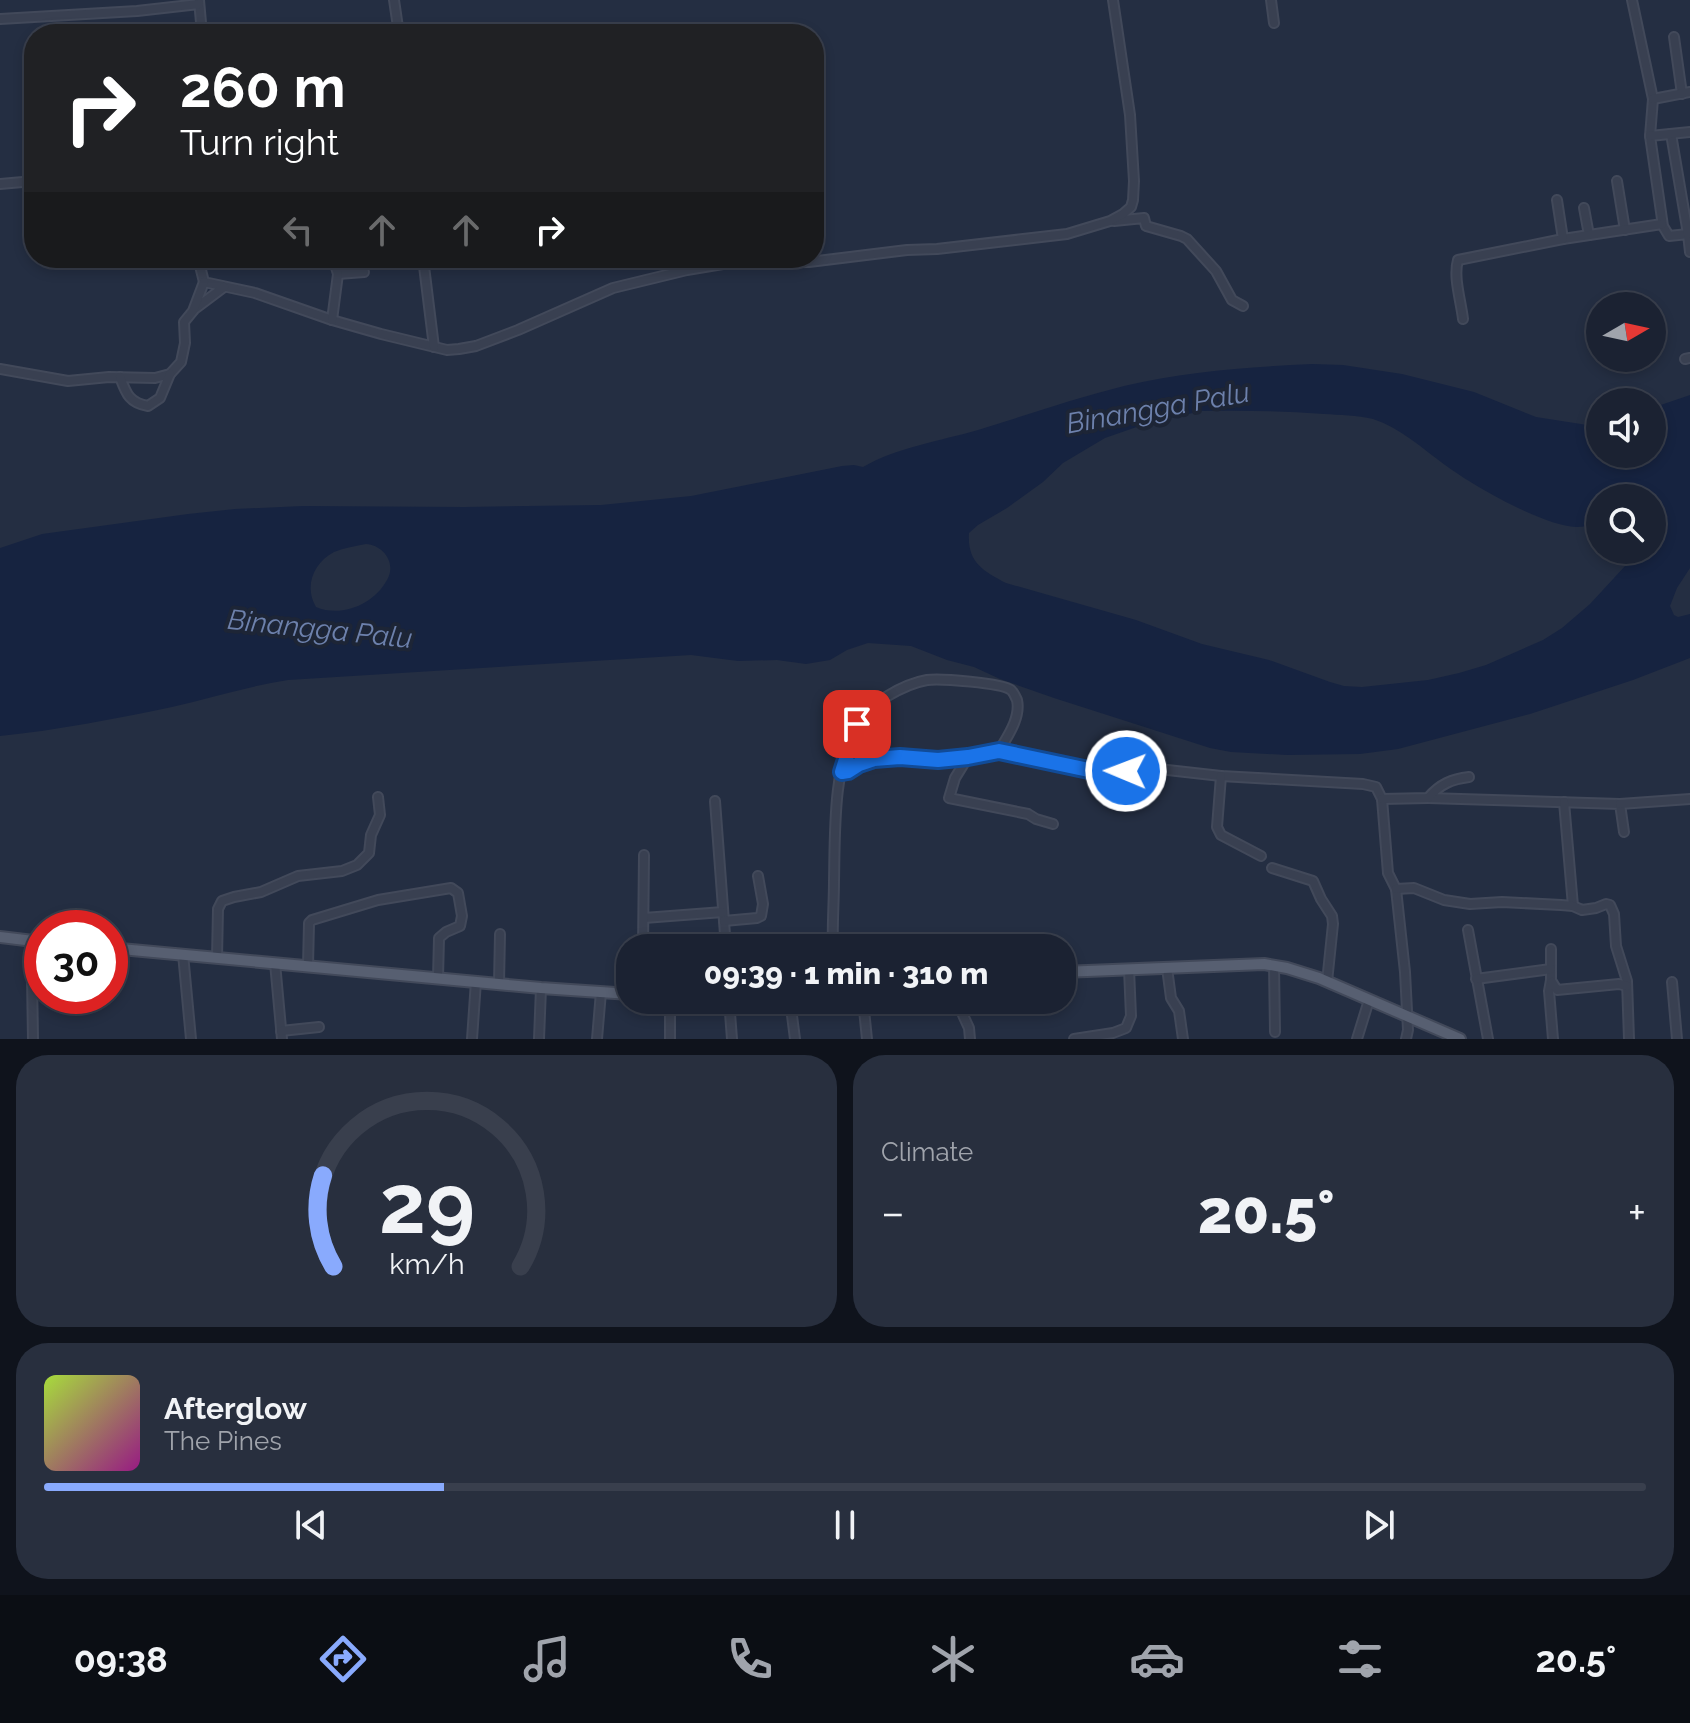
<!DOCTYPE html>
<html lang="en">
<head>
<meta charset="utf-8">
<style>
  body { margin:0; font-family:Raleway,sans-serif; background:#282f3e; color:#f1f3f6; height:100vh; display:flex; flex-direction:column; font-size:30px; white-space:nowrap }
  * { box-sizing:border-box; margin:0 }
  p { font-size:26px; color:#a0a4ac }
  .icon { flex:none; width:44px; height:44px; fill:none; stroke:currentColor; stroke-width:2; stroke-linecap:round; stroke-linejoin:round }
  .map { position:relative; height:1039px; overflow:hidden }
  .panel { display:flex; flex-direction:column; gap:16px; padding:16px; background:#0f131c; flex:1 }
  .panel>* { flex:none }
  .banner { position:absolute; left:24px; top:24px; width:800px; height:244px; border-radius:32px; box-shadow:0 4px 12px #0003,0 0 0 2px #393f4d; background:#202124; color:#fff; overflow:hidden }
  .needle { width:52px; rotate:81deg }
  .controls { position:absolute; left:1586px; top:292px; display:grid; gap:16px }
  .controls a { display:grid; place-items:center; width:80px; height:80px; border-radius:50%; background:#1b2232; box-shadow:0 4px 12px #0003,0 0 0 2px #393f4d; font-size:40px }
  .speed { position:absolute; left:24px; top:910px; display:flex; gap:16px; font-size:40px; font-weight:700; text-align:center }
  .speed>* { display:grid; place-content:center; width:104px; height:104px; border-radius:50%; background:#1b2232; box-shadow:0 4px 12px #0003,0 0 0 2px #393f4d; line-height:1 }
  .speed .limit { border:12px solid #d22; background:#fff; color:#111 }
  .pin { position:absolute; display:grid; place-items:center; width:68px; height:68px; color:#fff; margin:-34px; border-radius:16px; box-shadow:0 4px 12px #0006 }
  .me { position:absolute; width:88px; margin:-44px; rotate:271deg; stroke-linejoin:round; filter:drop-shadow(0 0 6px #0008) }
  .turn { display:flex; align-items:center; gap:28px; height:168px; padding:0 24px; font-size:36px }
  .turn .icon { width:104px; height:104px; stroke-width:2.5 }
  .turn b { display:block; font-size:56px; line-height:68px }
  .lanes { display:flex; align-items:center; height:76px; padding:0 24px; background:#0003; justify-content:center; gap:40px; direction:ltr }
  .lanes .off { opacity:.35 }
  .big { font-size:60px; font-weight:800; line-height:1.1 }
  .panel .card { flex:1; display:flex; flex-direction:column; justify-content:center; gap:12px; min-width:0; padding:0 28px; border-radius:32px; background:#282f3e }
  .panel .dial { align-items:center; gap:0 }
  .dial svg { height:208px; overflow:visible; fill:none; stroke:#393f4d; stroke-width:7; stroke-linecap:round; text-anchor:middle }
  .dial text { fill:#f1f3f6; stroke:none }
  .song { display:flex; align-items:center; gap:24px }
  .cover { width:96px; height:96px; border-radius:12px; background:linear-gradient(135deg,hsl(80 70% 55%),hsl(310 70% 35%)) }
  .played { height:8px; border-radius:4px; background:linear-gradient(90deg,#89aafd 25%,#393f4d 25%) }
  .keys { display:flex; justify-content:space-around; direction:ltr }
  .heat { display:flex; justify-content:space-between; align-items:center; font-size:44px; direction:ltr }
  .panel .tiles { flex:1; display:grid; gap:16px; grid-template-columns:1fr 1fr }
  .card:last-child { grid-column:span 2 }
  .trip { position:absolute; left:616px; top:934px; width:460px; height:80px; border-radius:32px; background:#1b2232; box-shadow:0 4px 12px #0003,0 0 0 2px #393f4d; font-weight:800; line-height:80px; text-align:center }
  .tabs { display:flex; height:128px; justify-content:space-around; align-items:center; background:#0b0e14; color:#a0a4ac }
  .tabs .icon { width:56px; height:56px }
  .tabs .current { color:#89aafd }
  .tabs b { font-size:36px; color:#f1f3f6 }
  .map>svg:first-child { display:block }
  .water { fill:#162340; fill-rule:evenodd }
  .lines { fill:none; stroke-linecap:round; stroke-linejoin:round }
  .minor-casing { stroke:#42495a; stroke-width:12 }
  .major-casing { stroke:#42495a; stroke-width:14 }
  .minor { stroke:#394051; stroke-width:8 }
  .major { stroke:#575f71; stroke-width:10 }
  .route-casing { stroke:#114b97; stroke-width:20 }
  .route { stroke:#1a73e8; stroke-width:14 }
  .labels { text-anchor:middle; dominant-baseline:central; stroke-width:8; stroke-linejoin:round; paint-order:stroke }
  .water-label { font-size:28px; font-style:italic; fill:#6d81ac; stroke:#1d2536 }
</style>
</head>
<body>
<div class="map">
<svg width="1690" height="1039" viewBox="0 0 1690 1039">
  <rect width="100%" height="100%" fill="#242e42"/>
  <!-- water -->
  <path class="water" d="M 1312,364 L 1343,365 L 1402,374 L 1474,392 L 1536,417 L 1600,427 L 1600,454 L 1652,454 L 1652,408 L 1690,395 L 1690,568 L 1677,588 L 1670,606 L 1674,615 L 1678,617 L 1690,614 L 1690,658 L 1633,680 L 1530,714 L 1398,749 L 1360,754 L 1287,755 L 1231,752 L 1210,748 L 1054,698 L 1000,679 L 974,667 L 947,660 L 911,646 L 868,643 L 847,650 L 830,660 L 806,664 L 777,660 L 738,661 L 691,655 L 288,680 C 249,686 211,698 172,707 C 115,719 58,730 0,736 L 0,548 L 42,534 L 188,514 L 235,509 L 303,506 L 464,507 L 601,505 L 691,496 L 842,466 L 854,465 L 863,467 C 898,447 940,441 978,430 C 1027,415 1075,398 1124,386 C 1186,371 1249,367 1312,364 ZM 1202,411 C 1243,410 1283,411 1324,414 C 1340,415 1357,415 1373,419 C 1400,428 1422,448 1445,465 C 1472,485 1543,526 1576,527 C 1584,527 1592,525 1600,523 L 1600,498 L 1652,498 L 1652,550 L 1637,550 L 1626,565 L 1590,604 L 1562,628 L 1543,640 L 1486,665 L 1459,673 L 1428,680 L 1362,687 L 1344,686 L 1330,682 L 1269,660 L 1202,644 L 1136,620 L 1006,583 C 983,571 967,562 969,533 L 978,525 L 1007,508 L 1043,482 L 1063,463 L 1105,438 L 1151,422 ZM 366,544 C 383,545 397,563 387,580 C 374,604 342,618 316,607 C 304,587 313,563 334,552 C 344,548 356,546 366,544 Z"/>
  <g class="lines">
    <!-- minor casing -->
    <g class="minor-casing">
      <g id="minor">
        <path d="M 199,0 L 202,34"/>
        <path d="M 394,0 L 399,34"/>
        <path d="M 1271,0 L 1274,23"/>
        <path d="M 1632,0 L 1653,99 L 1650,136 L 1663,226 L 1669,236 L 1688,234 L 1690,252"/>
        <path d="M 0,19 L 137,11 L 199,4"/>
        <path d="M 1674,37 L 1682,94"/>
        <path d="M 1653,99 L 1690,92"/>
        <path d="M 1671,134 L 1688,234 L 1690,233"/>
        <path d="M 1650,136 L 1690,132"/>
        <path d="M 1617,181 L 1625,230"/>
        <path d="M 0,184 L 34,181"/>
        <path d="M 1584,208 L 1589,235"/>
        <path d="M 1114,221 L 1144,218 L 1146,226 L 1181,236 L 1187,239 L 1216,271 L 1232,300 L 1243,306"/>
        <path d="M 1563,239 L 1662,224"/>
        <path d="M 198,258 L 204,282 L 255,293 L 332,320 L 381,334 L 447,350 L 459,349 L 476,346 L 518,330 L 613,288 L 687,270 L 723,264 L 809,262 L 907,250 L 937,249 L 1067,234 L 1110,221 L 1123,214 L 1131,207 L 1133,200 L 1134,181 L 1130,115 L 1113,0"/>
        <path d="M 423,258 L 434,347"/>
        <path d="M 338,274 L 364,272"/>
        <path d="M 196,308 L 224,287"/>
        <path d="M 1463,319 C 1461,301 1453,277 1458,260 L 1563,239 L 1557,200"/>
        <path d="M 332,320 L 338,274 L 333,258"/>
        <path d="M 1685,359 L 1690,358"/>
        <path d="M 0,369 L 68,381 L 109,377 L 155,378 L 170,374 L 181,362 L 185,343 L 184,322 L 193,311 L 204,282"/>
        <path d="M 120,377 C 126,393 129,403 148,406 L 160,398 L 170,374"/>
        <path d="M 999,751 L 1098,772 L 1126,771 L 1141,767 L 1221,776 L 1363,784 L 1376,787 L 1382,799 L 1388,873 L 1396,889 L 1405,972 L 1408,1030 L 1406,1039"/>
        <path d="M 968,757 L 955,778 L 949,798 L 1028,814 L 1036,819 L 1053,824"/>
        <path d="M 1221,776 L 1217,827 L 1221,835 L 1261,856"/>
        <path d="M 1428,798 L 1620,804 L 1624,832"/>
        <path d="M 1382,799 L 1428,798 C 1440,784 1452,779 1469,777"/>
        <path d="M 715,801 L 726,948"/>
        <path d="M 1564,802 L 1573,906"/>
        <path d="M 1620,804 L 1690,799"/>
        <path d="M 1272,868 L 1313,881 L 1321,899 L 1332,916 L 1333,924 L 1327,982"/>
        <path d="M 1396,889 L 1414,888 L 1444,900 L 1470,904 L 1502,902 L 1561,905 L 1573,906 L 1582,910 L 1596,908 L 1606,904 L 1610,905 L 1614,914 L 1616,946 L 1627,981 L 1629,1039"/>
        <path d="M 644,918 L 723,912"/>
        <path d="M 724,921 L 757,918 L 761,916 L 763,904 L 758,876"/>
        <path d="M 1468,930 L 1488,1039"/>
        <path d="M 643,948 L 644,855"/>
        <path d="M 833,948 C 832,926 834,903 834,881 C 835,834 833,767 856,725 C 868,704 904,684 927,680 C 939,678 1002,683 1011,690 C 1013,691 1016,698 1017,700 C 1021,718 1007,737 999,751 C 977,754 957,759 935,759 C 915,760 897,756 877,759 C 862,760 854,770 842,772"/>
        <path d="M 1551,949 L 1551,980 L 1549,991 L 1553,1039"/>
        <path d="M 183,954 L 191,1039"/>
        <path d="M 217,958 L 218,909 L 222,901 L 234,897 L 261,892 L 298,876 L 342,871 L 357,865 L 369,853 L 371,835 L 380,815 L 378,797"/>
        <path d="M 275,963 L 282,1039"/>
        <path d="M 1274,965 L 1275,1032"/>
        <path d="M 308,966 L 309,923 L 312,920 L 378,900 L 451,888 L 458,893 L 462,916 L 460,926 L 446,932 L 439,938 L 438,978"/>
        <path d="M 1167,968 L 1171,998 L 1179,1011 L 1183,1039"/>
        <path d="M 1476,979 L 1551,969"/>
        <path d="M 1552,982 L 1557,990 L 1619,984 L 1627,986"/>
        <path d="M 1672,982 L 1677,1039"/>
        <path d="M 499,983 L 500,934"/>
        <path d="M 729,1000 L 732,1039"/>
        <path d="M 790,1000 L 795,1039"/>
        <path d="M 863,1000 L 867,1039"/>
        <path d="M 961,1000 L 963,1015 L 969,1028 L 970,1039"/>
        <path d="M 281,1031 L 319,1027"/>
        <path d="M 33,1039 L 32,977 L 36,941"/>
        <path d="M 472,1039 L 476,981"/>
        <path d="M 539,1039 L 541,988"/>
        <path d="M 597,1039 L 601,992"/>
        <path d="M 670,1039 L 670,1000"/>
        <path d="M 1074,1039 L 1113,1033 L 1126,1028 L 1131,1016 L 1129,969"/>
        <path d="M 1357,1039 L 1369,1000"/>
      </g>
    </g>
    <!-- major casing -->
    <g class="major-casing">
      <g id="major">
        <path d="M 0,937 L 42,942"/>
        <path d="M 110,948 L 541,988 L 630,994"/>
        <path d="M 1062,972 L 1264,964 L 1287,968 L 1319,978 L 1460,1039"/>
      </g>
    </g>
    <!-- minor -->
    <use href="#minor" class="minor"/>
    <!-- major -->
    <use href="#major" class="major"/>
  </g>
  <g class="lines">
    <!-- route casing -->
    <g class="route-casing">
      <path id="route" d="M 857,724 L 842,772 L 848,771 L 859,764 L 874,759 L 900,757 L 938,760 L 968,757 L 999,751 L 1098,772 L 1126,771"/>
    </g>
    <!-- route -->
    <use href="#route" class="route"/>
  </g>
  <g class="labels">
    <!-- water labels -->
    <g class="water-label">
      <text transform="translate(1158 408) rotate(-10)">Binangga Palu</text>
      <text transform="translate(320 629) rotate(6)">Binangga Palu</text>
    </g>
  </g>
</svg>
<div class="controls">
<a><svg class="needle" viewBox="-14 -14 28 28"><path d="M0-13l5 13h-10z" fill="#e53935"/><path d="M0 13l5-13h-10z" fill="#a0a4ac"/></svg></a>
<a><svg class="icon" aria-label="sound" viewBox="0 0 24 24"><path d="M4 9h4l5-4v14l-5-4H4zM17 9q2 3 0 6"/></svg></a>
<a><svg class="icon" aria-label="search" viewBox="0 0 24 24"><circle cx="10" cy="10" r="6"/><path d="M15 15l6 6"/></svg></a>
</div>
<div class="speed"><div class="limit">30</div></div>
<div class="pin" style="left:857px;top:724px;background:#d93025"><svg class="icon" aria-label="arrive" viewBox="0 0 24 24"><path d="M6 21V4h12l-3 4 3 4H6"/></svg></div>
<svg class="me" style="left:1126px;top:771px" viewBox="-20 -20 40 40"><circle r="17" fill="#1a73e8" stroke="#fff" stroke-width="3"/><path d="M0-11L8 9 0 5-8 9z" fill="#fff"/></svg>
<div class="trip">09:39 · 1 min · 310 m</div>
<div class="banner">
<div class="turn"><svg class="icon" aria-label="right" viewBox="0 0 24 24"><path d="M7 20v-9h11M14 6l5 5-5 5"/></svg><div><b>260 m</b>Turn right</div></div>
<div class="lanes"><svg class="icon off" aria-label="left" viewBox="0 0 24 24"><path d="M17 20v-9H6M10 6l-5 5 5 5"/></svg><svg class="icon off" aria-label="ahead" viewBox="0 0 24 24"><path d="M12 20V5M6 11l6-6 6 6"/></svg><svg class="icon off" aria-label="ahead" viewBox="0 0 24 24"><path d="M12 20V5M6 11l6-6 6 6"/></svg><svg class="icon" aria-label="right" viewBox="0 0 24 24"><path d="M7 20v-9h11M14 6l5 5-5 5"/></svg></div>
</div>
</div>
<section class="panel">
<div class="tiles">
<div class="card dial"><svg viewBox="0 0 100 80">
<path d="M14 69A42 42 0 1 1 86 69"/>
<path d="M14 69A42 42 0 0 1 10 34" stroke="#89aafd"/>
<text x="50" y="56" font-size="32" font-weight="700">29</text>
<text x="50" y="72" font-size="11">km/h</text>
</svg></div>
<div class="card"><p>Climate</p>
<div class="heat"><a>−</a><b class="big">20.5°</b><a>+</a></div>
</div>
<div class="card">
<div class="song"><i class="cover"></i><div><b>Afterglow</b><p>The Pines</p></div></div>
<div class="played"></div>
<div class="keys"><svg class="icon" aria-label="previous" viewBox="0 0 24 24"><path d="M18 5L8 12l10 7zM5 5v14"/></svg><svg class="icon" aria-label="pause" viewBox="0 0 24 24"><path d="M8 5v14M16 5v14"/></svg><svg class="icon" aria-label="next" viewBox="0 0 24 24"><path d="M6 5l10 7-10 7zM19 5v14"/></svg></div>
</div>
</div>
</section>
<nav class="tabs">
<b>09:38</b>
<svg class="icon current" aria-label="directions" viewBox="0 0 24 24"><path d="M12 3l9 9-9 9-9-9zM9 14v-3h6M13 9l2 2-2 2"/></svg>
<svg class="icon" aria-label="music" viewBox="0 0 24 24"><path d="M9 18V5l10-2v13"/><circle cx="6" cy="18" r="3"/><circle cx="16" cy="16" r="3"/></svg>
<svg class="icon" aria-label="phone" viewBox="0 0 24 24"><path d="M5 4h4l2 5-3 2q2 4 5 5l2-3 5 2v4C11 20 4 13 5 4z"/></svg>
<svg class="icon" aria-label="climate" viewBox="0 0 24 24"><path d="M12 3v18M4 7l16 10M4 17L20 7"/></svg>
<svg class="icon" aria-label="car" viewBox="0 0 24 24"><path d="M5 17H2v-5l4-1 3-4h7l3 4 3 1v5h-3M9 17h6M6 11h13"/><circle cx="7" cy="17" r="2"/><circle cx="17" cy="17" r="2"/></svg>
<svg class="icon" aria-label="filters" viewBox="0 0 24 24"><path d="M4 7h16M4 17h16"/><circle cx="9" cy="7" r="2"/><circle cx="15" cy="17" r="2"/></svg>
<b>20.5°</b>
</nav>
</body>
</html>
